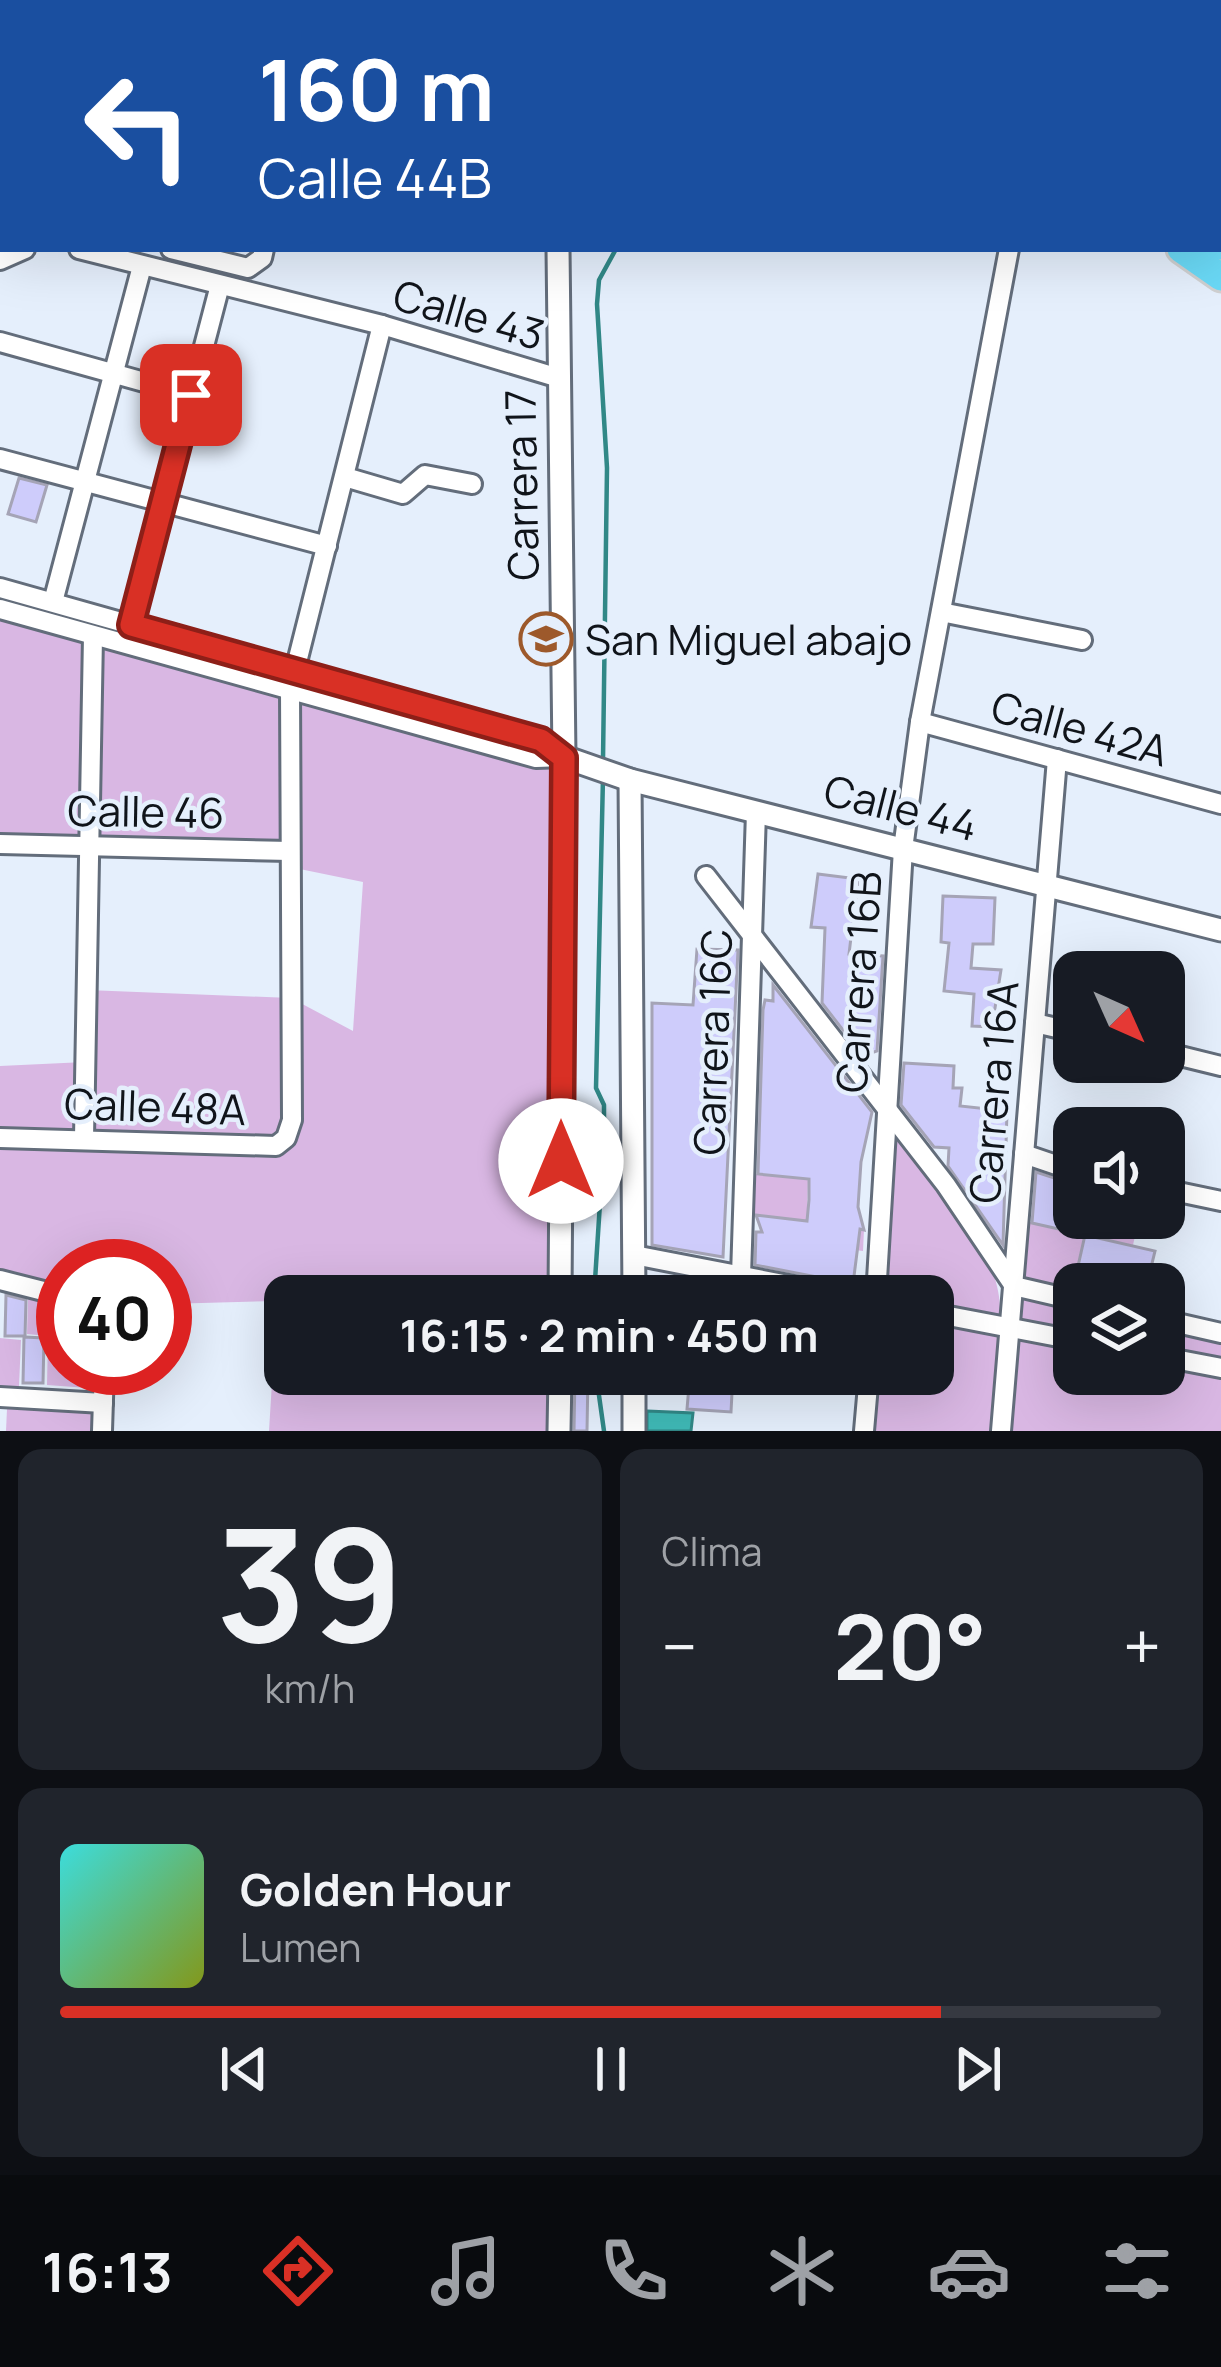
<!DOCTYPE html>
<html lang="es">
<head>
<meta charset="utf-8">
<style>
  body { margin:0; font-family:Manrope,sans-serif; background:#20242c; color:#f1f3f6; height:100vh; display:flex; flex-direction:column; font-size:45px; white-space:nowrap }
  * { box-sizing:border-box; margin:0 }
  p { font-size:39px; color:#9ea1a6 }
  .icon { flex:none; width:66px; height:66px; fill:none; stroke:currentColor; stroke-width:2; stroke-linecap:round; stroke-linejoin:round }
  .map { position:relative; height:1431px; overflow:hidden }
  .side { display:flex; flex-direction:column; gap:18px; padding:18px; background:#0d0f14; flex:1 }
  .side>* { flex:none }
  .hud { position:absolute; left:0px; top:0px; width:1221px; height:252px; box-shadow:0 12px 48px #0002; background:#1a4fa0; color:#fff; overflow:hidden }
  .needle { width:78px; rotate:135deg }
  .fabs { position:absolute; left:1053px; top:951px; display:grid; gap:24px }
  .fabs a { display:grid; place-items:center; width:132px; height:132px; border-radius:24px; background:#171b24; box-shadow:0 12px 48px #0002; font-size:60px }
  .speed { position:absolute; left:36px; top:1239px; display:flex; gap:24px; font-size:60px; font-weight:700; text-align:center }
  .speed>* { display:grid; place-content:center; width:156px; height:156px; border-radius:50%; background:#171b24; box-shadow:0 12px 48px #0002; line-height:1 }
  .speed .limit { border:18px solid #d22; background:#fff; color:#111 }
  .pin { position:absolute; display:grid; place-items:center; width:102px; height:102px; color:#fff; margin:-51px; border-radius:24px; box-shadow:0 6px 18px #0006 }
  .me { position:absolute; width:132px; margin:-66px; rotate:0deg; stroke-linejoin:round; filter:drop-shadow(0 0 9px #0008) }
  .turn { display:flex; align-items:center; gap:42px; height:252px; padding:0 60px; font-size:54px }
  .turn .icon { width:156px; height:156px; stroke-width:2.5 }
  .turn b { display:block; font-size:84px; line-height:102px }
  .big { font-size:90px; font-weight:700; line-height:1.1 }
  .side .card { flex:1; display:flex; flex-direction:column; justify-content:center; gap:18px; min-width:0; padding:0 42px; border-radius:24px; background:#20242c }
  .side .dial { align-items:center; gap:0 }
  .dial b { font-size:156px; line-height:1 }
  .song { display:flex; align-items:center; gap:36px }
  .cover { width:144px; height:144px; border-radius:18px; background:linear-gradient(135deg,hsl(180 70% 55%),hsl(70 70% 35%)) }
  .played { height:12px; border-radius:6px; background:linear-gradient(90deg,#d93025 80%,#363941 80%) }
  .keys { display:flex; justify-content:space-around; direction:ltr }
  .heat { display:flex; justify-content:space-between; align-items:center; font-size:66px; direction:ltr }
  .side .tiles { flex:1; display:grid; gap:18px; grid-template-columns:1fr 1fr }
  .card:last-child { grid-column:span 2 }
  .trip { position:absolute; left:264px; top:1275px; width:690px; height:120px; border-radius:24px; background:#171b24; box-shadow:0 12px 48px #0002; font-weight:700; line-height:120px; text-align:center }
  .dock { display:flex; height:192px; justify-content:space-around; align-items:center; background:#090b0e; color:#9ea1a6 }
  .dock .icon { width:84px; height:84px }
  .dock .current { color:#d93025 }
  .dock b { font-size:54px; color:#f1f3f6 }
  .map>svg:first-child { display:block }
  .green { fill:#d9b7e3 }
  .water { fill:#3fb9b6; stroke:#318887; stroke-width:3 }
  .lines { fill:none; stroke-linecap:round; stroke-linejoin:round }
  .stream { stroke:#318887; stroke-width:4.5 }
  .building { fill:#ceccfb; stroke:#a5a4b6; stroke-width:3 }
  .minor-casing { stroke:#636d7b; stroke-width:24 }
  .tertiary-casing { stroke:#636d7b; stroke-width:27 }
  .primary-casing { stroke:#cfd0d1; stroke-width:33 }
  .minor { stroke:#fff; stroke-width:18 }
  .tertiary { stroke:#fff; stroke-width:21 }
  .primary { stroke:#6ad9f6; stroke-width:27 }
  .route-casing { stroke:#8d1f18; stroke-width:30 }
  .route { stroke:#d93025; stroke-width:21 }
  .labels { text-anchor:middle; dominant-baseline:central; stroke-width:9; stroke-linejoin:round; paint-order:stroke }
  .street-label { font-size:42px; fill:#10141a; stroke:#e5effc }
  .poi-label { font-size:42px; fill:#10141a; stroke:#e5effc; text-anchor:start }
</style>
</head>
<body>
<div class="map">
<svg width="1221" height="1431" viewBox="0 0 1221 1431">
  <rect width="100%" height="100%" fill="#e5effc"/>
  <!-- green -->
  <g class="green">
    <path d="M 0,609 L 564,757 L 551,1296 L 285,1296 L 285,1374 L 550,1374 L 550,1431 L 269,1431 L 277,1301 L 165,1304 L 165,1266 L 63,1266 L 63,1295 L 0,1278 L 0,1066 L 85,1062 L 87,990 L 291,998 L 353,1031 L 363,882 L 290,867 L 263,850 L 0,844 Z"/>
    <path d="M 888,1129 L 901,1138 C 941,1192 1004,1250 1000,1319 L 933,1306 L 933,1296 L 884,1296 Z"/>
    <path d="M 753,1174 L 808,1179 L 807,1221 L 864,1230 L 863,1251 L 806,1244 L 807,1221 L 750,1215 Z"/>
    <path d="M 1074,1180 L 1074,1218 L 1139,1218 L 1133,1245 L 1085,1235 L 1073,1288 L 1023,1279 L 1030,1222 L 1063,1229 Z"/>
    <path d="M 0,1283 L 0,1338 L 21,1340 L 19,1386 L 0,1386 Z"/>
    <path d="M 1015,1293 L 1074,1306 L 1074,1331 L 1014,1319 Z"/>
    <path d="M 28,1298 L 63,1305 L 63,1368 L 89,1368 L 88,1388 L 47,1385 L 48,1336 L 27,1334 Z"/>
    <path d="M 933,1323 L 999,1335 L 992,1431 L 872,1431 L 877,1374 L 933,1374 Z"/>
    <path d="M 1164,1327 L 1221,1340 L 1221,1362 L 1164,1350 Z"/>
    <path d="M 1015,1335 L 1074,1345 L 1074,1374 L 1164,1374 L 1164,1361 L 1221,1371 L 1221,1431 L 1011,1431 Z"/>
    <path d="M 7,1409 L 92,1409 L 92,1431 L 6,1431 Z"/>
  </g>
  <!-- water -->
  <path class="water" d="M 647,1411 L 693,1413 L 691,1431 L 647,1431 Z"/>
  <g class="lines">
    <!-- stream -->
    <g class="stream">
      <path d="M 611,0 L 611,3"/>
      <path d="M 603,760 L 607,468 L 597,304 L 599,280 L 616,249"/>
      <path d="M 594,1296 L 604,1141 L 604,1105 L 596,1088 L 603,777"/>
      <path d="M 596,1374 L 604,1431"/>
    </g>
  </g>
  <!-- building -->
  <g class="building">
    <path d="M 19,478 L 47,485 L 36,522 L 8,514 Z"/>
    <path d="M 818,874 L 858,879 L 849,954 L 883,956 L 877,1051 L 863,1056 L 822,1003 L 825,928 L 811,927 Z"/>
    <path d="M 943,896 L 995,898 L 993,944 L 973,944 L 971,968 L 1001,970 L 992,1027 L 972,1026 L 974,994 L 944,991 L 949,943 L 941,942 Z"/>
    <path d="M 697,949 L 738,950 L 723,1257 L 652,1245 L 652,1003 L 693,1005 Z"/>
    <path d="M 773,985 L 872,1112 L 861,1162 L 858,1207 L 864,1230 L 860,1229 L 853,1284 L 755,1265 L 756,1232 L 762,1232 L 756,1215 L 807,1221 L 809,1200 L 809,1179 L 758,1174 L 763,1010 L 765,1000 L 773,1001 Z"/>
    <path d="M 904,1063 L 954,1066 L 953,1088 L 962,1088 L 960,1106 L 1007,1111 L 1003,1245 L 948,1166 L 949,1148 L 934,1147 L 901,1105 Z"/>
    <path d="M 1036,1172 L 1073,1184 L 1063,1230 L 1032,1223 Z"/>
    <path d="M 1085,1235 L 1155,1251 L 1147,1284 L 1074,1284 Z"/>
    <path d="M 6,1295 L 26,1300 L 25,1336 L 5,1336 Z"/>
    <path d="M 24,1337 L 44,1338 L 43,1383 L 23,1383 Z"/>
    <path d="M 575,1374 L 588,1374 L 587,1431 L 574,1431 Z"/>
    <path d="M 690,1374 L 733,1374 L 731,1412 L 687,1409 Z"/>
  </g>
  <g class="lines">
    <!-- minor casing -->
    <g class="minor-casing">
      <g id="minor">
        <path d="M 1197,0 L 1202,3"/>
        <path d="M 0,1 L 6,3"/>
        <path d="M 46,3 L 47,0"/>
        <path d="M 70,3 L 70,0"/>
        <path d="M 328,3 L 329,0"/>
        <path d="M 1218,12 L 1221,13"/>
        <path d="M 1218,90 L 1221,81"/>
        <path d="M 0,170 L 3,159"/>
        <path d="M 79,249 L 382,325 L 559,378"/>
        <path d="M 171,249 L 248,268 L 262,258 L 264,249"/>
        <path d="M 0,260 L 25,249"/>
        <path d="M 0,342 L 191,395"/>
        <path d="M 0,459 L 327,546"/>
        <path d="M 345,477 L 403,494 L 425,475 L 472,484"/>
        <path d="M 0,588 L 540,740 L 564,757"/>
        <path d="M 53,602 L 142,266"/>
        <path d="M 0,609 L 536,758 L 564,757"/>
        <path d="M 941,612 L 1082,640"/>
        <path d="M 131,625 L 220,285"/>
        <path d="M 920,722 L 1221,804"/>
        <path d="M 0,844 L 290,851"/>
        <path d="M 706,876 L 946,1185 L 1014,1286 L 1074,1300"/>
        <path d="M 1035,1023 L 1074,1032"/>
        <path d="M 1164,1052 L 1221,1066"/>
        <path d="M 0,1138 L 276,1146 L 286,1138 L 292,1120 L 290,690 L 382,325"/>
        <path d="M 84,1138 L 93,636"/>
        <path d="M 1024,1154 L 1074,1171"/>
        <path d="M 1164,1189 L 1221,1201"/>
        <path d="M 634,1255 L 845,1296"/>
        <path d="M 741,1276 L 756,812"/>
        <path d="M 0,1280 L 63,1296"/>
        <path d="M 876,1296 L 903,849 L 920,722 L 1009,249"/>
        <path d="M 933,1313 L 1074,1340"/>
        <path d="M 1164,1320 L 1221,1333"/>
        <path d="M 1164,1357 L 1221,1368"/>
        <path d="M 0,1397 L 103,1403"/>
        <path d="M 102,1431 L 104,1368"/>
        <path d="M 864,1431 L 869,1374"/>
        <path d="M 1001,1431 L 1057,759"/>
      </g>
    </g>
    <!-- tertiary casing -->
    <g class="tertiary-casing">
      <g id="tertiary">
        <path d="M 555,0 L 555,3"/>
        <path d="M 558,249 L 564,757 L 560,1296"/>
        <path d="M 564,757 L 630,780 L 1221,930"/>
        <path d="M 630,780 L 634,1296"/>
        <path d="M 634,1374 L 634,1431"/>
        <path d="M 559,1431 L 560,1374"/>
      </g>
    </g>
    <!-- primary casing -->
    <g class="primary-casing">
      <g id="primary">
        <path d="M 853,0 L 857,3"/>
        <path d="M 897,0 L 901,3"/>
        <path d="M 1218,244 L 1221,246"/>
        <path d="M 1181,249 L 1221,277"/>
      </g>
    </g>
    <!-- minor -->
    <use href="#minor" class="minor"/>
    <!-- tertiary -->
    <use href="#tertiary" class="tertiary"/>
    <!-- primary -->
    <use href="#primary" class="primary"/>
  </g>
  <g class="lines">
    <!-- route casing -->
    <g class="route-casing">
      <path id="route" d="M 191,395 L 131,625 L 541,740 L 564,758 L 561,1161"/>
    </g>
    <!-- route -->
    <use href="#route" class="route"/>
  </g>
  <!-- icons -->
  <defs>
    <g id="school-ring" transform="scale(2.7)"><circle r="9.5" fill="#e5effc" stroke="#9d592b" stroke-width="1.5"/><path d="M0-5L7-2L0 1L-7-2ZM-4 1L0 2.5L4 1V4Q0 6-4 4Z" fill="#9d592b"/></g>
  </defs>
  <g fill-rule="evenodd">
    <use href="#school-ring" x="546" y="639"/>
  </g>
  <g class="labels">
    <!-- street labels -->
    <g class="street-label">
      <text transform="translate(469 314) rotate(16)">Calle 43</text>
      <text transform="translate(521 485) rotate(-91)">Carrera 17</text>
      <text transform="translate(1080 728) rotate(15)">Calle 42A</text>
      <text transform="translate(901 807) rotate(14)">Calle 44</text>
      <text transform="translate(146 811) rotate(1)">Calle 46</text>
      <text transform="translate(858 982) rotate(-86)">Carrera 16B</text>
      <text transform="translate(712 1042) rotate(-88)">Carrera 16C</text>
      <text transform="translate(993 1092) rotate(-85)">Carrera 16A</text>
      <text transform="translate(155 1106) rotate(2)">Calle 48A</text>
    </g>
    <!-- poi labels -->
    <g class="poi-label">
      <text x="585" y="639">San Miguel abajo</text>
    </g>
  </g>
</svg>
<div class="fabs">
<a><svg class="needle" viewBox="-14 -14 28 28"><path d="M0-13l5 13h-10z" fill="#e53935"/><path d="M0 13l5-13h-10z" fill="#9ea1a6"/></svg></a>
<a><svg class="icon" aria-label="sound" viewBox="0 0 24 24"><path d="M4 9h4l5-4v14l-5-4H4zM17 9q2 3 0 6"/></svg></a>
<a><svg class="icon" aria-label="layers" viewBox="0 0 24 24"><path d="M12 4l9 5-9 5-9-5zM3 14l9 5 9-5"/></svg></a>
</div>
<div class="speed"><div class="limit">40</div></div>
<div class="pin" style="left:191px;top:395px;background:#d93025"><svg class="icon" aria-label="arrive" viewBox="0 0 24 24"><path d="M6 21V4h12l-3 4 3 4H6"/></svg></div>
<svg class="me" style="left:561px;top:1161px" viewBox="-20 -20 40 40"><circle r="19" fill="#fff"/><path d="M0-13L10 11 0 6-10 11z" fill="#d93025"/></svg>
<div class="trip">16:15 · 2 min · 450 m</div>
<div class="hud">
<div class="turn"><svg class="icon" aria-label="left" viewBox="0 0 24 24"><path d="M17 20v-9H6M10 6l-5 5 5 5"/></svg><div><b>160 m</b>Calle 44B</div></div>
</div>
</div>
<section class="side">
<div class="tiles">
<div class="card dial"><b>39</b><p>km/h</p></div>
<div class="card"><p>Clima</p>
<div class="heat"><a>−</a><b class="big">20°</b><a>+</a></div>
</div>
<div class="card">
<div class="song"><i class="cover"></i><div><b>Golden Hour</b><p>Lumen</p></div></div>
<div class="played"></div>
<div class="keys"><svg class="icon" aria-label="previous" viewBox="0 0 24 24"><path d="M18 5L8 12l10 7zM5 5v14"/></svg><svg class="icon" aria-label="pause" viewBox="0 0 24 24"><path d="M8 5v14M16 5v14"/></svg><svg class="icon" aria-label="next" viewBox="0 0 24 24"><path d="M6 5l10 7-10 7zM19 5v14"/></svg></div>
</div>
</div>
</section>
<nav class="dock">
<b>16:13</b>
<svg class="icon current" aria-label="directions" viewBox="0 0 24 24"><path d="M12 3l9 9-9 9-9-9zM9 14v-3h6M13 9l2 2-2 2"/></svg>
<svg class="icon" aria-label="music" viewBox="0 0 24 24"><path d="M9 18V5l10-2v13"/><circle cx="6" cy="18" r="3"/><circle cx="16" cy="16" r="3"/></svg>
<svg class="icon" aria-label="phone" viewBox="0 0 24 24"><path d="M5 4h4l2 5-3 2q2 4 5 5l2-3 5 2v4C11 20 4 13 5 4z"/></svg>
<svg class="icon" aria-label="climate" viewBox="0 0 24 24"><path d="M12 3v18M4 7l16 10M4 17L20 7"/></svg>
<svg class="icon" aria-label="car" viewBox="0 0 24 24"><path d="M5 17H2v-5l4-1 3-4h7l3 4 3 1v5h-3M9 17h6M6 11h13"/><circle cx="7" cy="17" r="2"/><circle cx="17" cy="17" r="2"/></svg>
<svg class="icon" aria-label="filters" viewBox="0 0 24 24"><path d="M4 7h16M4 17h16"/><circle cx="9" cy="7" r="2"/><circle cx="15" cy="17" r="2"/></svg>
</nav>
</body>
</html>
